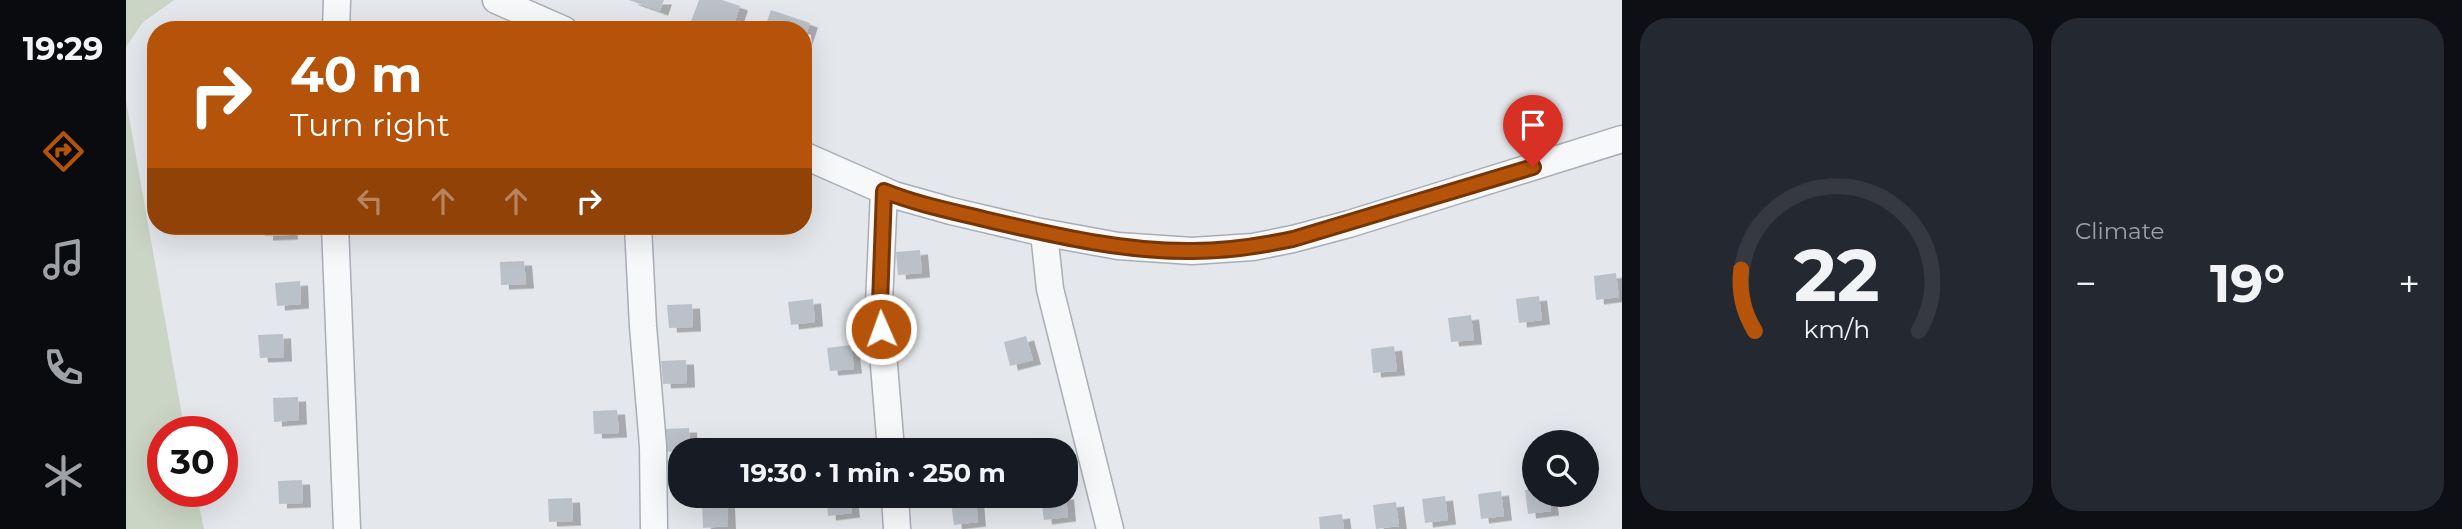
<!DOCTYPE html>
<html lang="en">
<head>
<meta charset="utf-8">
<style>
  body { margin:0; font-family:Montserrat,sans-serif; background:#242831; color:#f1f3f6; height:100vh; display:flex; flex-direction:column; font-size:26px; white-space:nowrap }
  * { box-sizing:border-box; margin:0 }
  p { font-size:23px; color:#9ea1a6 }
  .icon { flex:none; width:38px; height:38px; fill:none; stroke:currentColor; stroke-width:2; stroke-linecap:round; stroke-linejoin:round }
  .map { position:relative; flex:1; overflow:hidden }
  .drawer { display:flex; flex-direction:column; gap:18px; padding:18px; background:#0d0f14; width:840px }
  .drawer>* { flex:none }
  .hud { position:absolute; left:21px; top:21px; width:665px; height:214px; border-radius:28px; box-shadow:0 7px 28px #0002; background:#b45309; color:#fff; overflow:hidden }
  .fabs { position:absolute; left:1396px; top:430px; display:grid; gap:14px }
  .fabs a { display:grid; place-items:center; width:77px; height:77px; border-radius:50%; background:#171b24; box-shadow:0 7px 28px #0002; font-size:35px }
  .speed { position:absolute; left:21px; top:416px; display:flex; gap:14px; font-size:35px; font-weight:700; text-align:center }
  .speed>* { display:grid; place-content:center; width:91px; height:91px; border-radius:50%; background:#171b24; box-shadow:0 7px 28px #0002; line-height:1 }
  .speed .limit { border:10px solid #d22; background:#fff; color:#111 }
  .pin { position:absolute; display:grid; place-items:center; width:60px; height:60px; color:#fff; margin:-72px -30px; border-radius:50% 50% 50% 0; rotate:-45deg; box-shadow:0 0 7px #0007 }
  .pin .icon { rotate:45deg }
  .me { position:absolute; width:77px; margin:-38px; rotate:358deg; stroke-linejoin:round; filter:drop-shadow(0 0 5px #0008) }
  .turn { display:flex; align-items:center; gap:24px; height:147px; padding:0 28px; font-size:32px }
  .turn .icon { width:91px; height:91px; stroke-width:2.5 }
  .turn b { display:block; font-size:49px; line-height:60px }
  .lanes { display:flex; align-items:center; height:66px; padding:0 28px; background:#0003; justify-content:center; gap:35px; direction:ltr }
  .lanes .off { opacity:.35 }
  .big { font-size:52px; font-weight:700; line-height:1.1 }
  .drawer .widget { flex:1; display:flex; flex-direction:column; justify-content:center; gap:10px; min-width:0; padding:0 24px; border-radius:28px; background:#242831 }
  .drawer .dial { align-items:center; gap:0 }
  .dial svg { height:182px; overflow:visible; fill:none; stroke:#363941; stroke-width:7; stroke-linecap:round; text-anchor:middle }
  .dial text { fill:#f1f3f6; stroke:none }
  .heat { display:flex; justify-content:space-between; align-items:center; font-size:38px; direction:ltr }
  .drawer .tiles { flex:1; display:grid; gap:18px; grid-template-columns:repeat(2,1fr) }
  .trip { position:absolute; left:542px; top:438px; width:410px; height:70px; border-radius:28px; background:#171b24; box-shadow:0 7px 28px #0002; font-weight:700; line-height:70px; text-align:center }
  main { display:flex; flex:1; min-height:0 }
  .dock { display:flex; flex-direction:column; width:126px; justify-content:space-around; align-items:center; background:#090b0e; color:#9ea1a6 }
  .dock .icon { width:49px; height:49px }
  .dock .current { color:#b45309 }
  .dock b { font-size:32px; color:#f1f3f6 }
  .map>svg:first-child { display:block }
  .green { fill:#cad5c5 }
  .building { fill:#bbc1c9; filter:url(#shadow) }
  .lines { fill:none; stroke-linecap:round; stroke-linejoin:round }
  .minor-casing { stroke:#a9aeb6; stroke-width:29 }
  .minor { stroke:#f7f8fa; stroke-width:26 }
  .route-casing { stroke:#753606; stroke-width:18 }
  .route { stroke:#b45309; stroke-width:12 }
</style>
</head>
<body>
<main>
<nav class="dock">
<b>19:29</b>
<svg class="icon current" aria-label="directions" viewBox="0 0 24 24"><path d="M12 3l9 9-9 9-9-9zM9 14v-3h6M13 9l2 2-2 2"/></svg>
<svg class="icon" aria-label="music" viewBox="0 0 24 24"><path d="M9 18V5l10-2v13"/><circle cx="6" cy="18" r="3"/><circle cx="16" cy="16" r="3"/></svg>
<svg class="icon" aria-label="phone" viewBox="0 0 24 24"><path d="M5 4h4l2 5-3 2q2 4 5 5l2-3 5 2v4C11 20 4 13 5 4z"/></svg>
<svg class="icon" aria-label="climate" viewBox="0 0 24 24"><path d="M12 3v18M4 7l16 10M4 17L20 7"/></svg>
</nav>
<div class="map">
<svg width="1496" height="529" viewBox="0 0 1496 529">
  <defs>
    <filter id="shadow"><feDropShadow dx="8" dy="4.5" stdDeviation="0" flood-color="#0004"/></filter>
  </defs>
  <rect width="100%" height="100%" fill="#e4e7eb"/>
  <!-- green -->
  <g class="green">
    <path d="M 0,0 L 48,0 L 17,22 L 0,47 Z"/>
    <path d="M 0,100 L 59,432 L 37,432 L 37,492 L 70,492 L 78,529 L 0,529 Z"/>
  </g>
  <!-- building -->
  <g class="building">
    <path d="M 503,0 L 538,0 L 534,11 Z"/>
    <path d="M 573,0 L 596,0 L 614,6 L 606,30 L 572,30 L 563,27 Z"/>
    <path d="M 645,10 L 684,23 L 678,41 L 677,30 L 638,30 Z"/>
    <path d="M 150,24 L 175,25 L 175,30 L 150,30 Z"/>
    <path d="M 139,226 L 163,226 L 164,235 L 139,236 Z"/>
    <path d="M 794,250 L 796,273 L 772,275 L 770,252 Z"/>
    <path d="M 398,261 L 400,284 L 375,285 L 374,262 Z"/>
    <path d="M 1490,273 L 1493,297 L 1470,300 L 1468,276 Z"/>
    <path d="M 174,281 L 175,304 L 151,306 L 149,283 Z"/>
    <path d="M 1413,296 L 1416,320 L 1393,323 L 1390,299 Z"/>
    <path d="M 687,299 L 689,322 L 665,325 L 662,302 Z"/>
    <path d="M 566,304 L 567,327 L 543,328 L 541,305 Z"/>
    <path d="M 1345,315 L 1348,340 L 1325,342 L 1322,318 Z"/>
    <path d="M 157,334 L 158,357 L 134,358 L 132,335 Z"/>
    <path d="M 900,336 L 907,360 L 884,366 L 878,342 Z"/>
    <path d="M 725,345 L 728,369 L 704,371 L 701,348 Z"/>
    <path d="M 1268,346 L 1271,371 L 1247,373 L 1245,349 Z"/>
    <path d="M 560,360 L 561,383 L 537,384 L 535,361 Z"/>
    <path d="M 172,397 L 173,420 L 148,422 L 147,398 Z"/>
    <path d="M 491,410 L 493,433 L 468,434 L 467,411 Z"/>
    <path d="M 563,428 L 564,450 L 540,452 L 539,429 Z"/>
    <path d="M 176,480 L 177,503 L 153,504 L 152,481 Z"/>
    <path d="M 1409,489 L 1409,495 L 1423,495 L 1425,511 L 1402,514 L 1399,490 Z"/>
    <path d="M 1375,491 L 1378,516 L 1355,519 L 1352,494 Z"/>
    <path d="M 700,495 L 724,495 L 726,513 L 702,516 Z"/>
    <path d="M 940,495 L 942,517 L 918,520 L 915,497 Z"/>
    <path d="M 1319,496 L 1322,520 L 1299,523 L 1296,499 Z"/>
    <path d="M 446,498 L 447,521 L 423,522 L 422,499 Z"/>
    <path d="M 850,499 L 852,522 L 828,525 L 825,502 Z"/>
    <path d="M 1270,502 L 1273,526 L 1250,529 L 1247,505 Z"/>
    <path d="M 601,503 L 602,526 L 577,528 L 576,504 Z"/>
    <path d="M 1216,514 L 1218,529 L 1194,529 L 1193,517 Z"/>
  </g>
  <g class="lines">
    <!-- minor casing -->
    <g class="minor-casing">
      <g id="minor">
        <path d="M 370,0 L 438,30"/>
        <path d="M 210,30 L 211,0"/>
        <path d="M 677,155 L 768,195 L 825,211 L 910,231 L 992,246 L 1066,251 L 1127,247 L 1167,239 L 1223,224 L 1496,139"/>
        <path d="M 758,191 L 753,304 L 765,450"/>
        <path d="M 209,226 L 221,529"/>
        <path d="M 512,226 L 517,326 L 527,446 L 528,529"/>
        <path d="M 918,233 L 924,289 L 984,529"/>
        <path d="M 769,495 L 771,529"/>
      </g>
    </g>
    <!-- minor -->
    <use href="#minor" class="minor"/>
  </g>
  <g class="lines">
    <!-- route casing -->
    <g class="route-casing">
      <path id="route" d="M 755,329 L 754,304 L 758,191 C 793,205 830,212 866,221 C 931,236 1000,252 1067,251 C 1101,251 1134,246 1167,239 L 1407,167"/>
    </g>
    <!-- route -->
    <use href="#route" class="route"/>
  </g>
</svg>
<div class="fabs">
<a><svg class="icon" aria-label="search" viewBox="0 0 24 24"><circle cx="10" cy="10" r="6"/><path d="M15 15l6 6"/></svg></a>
</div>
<div class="speed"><div class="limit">30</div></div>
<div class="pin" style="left:1407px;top:167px;background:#d93025"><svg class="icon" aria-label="arrive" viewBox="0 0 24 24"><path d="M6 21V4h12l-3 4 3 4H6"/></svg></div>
<svg class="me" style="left:755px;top:329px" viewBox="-20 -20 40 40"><circle r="17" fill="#b45309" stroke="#fff" stroke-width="3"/><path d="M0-11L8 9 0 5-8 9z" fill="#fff"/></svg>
<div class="trip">19:30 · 1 min · 250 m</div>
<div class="hud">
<div class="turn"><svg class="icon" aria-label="right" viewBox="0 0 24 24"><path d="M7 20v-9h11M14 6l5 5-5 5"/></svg><div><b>40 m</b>Turn right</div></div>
<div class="lanes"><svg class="icon off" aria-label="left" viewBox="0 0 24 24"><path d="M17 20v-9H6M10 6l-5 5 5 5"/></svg><svg class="icon off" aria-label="ahead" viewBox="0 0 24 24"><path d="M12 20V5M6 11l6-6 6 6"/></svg><svg class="icon off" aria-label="ahead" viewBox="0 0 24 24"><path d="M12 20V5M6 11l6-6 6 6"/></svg><svg class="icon" aria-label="right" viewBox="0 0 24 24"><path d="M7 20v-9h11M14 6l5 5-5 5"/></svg></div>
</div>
</div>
<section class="drawer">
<div class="tiles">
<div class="widget dial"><svg viewBox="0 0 100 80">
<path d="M14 69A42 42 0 1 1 86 69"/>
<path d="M14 69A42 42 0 0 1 8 42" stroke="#b45309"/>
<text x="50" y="56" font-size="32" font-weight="700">22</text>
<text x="50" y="72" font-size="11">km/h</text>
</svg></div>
<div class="widget"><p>Climate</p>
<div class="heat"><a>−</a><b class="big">19°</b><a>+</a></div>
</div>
</div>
</section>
</main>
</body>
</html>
